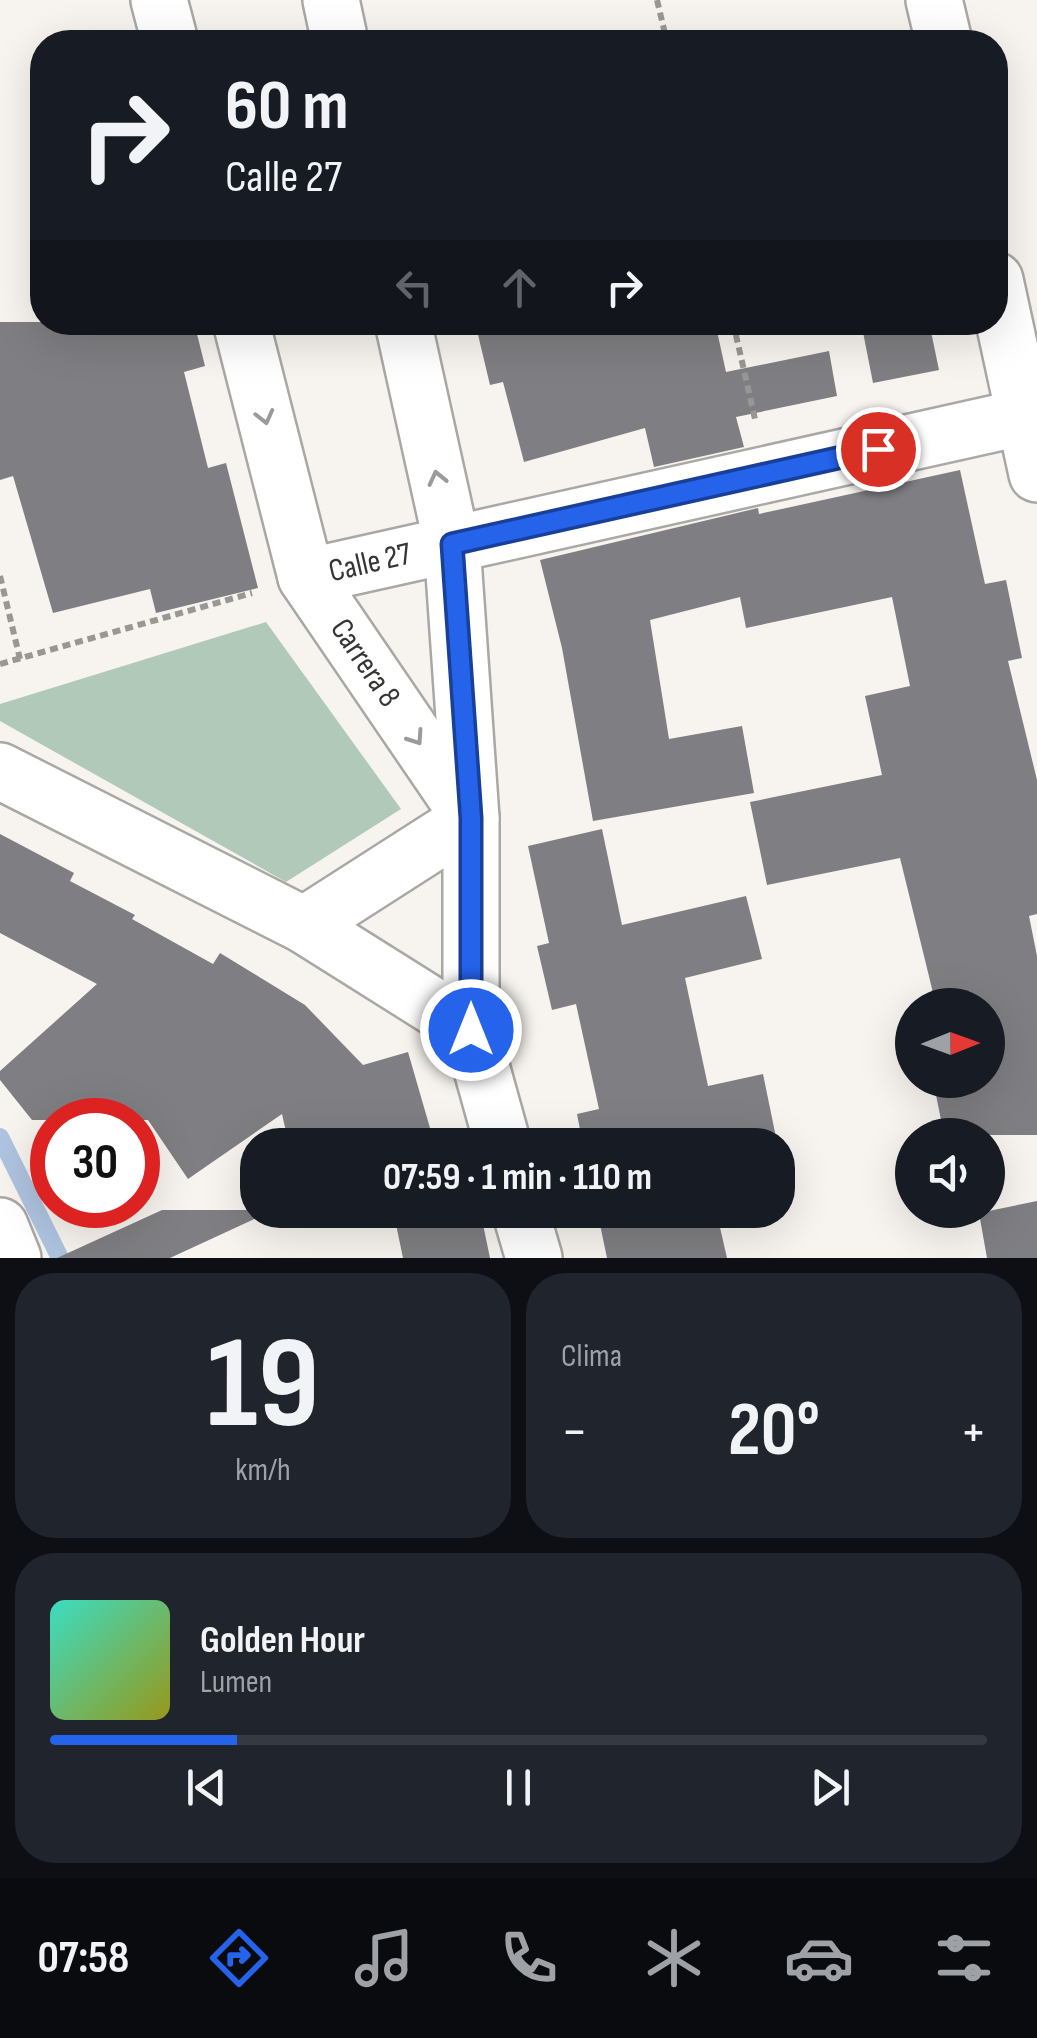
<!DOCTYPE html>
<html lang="es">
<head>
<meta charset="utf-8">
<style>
  body { margin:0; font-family:"Sofia Sans Condensed",sans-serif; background:#20242c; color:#f1f3f6; height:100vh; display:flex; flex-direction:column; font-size:38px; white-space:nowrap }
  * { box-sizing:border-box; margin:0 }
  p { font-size:32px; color:#9ea1a6 }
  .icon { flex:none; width:55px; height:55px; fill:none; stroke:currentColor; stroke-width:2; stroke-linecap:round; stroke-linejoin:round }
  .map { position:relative; height:1258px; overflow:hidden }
  .side { display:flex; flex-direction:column; gap:15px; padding:15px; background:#0d0f14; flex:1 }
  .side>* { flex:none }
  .guide { position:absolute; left:30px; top:30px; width:978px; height:305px; border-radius:40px; box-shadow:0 10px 40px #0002; background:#171b24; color:#f1f3f6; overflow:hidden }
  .needle { width:65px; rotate:89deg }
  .fabs { position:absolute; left:895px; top:988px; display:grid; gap:20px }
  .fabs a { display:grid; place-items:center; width:110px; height:110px; border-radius:50%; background:#171b24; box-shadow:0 10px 40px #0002; font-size:50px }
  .speed { position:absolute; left:30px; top:1098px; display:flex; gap:20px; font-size:50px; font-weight:700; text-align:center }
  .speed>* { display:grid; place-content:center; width:130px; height:130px; border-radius:50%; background:#171b24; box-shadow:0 10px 40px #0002; line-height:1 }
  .speed .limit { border:15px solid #d22; background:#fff; color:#111 }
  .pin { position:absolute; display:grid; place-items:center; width:85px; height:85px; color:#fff; margin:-42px; border:5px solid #fff; border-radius:50%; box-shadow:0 2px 10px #0007 }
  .me { position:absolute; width:110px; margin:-55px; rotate:0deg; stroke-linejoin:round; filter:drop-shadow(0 0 8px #0008) }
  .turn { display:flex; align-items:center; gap:35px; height:210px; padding:0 30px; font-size:45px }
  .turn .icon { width:130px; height:130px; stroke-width:2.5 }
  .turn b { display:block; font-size:70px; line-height:85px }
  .lanes { display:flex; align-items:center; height:95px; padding:0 30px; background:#0003; justify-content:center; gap:50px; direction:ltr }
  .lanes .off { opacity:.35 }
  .big { font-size:75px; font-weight:700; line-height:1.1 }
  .side .tile { flex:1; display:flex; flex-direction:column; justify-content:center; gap:15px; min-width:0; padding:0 35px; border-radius:40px; background:#20242c }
  .side .dial { align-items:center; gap:0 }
  .dial b { font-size:130px; line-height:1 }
  .song { display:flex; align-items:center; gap:30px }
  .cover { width:120px; height:120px; border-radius:15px; background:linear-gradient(135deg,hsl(170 70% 55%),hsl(60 70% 35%)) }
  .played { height:10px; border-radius:5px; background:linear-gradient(90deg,#2563eb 20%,#363941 20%) }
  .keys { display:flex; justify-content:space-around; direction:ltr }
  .heat { display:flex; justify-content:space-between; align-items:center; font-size:55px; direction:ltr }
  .side .tiles { flex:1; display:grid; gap:15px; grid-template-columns:1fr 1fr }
  .tile:last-child { grid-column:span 2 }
  .trip { position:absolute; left:240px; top:1128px; width:555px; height:100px; border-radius:40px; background:#171b24; box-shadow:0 10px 40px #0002; font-weight:700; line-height:100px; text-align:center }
  .tabs { display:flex; height:160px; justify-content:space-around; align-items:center; background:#090b0e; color:#9ea1a6 }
  .tabs .icon { width:70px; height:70px }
  .tabs .current { color:#2563eb }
  .tabs b { font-size:45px; color:#f1f3f6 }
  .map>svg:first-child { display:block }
  .green { fill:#b1c9b9 }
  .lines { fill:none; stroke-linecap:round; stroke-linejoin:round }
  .stream { stroke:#aec3df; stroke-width:18 }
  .building { fill:#7f7e82 }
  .minor-casing { stroke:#aaa8a4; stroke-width:60 }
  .path { stroke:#999794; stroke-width:6; stroke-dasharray:8 5; stroke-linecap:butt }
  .minor { stroke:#fff; stroke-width:55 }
  .oneway { stroke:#9a9a9a }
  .route-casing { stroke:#184099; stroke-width:25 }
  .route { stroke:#2563eb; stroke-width:18 }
  .labels { text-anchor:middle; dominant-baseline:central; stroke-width:8; stroke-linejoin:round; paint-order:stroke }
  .street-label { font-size:32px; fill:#363534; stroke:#fff }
</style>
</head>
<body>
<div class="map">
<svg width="1037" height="1258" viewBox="0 0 1037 1258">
  <rect width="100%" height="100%" fill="#f7f4ef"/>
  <!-- green -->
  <path class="green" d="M 266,622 L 401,809 L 286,882 L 0,721 L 0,704 Z"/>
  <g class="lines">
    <!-- stream -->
    <path class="stream" d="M 0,1137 L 60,1258"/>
  </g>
  <!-- building -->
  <g class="building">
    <path d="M 0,322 L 194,322 L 205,366 L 184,372 L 208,468 L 226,463 L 258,588 L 156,613 L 150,589 L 53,613 L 13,476 L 0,480 Z"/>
    <path d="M 475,322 L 715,322 L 726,372 L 829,351 L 837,396 L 736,417 L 744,447 L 654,467 L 645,428 L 524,462 L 503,382 L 490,385 Z"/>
    <path d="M 861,322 L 929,322 L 939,370 L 873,383 Z"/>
    <path d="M 960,470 L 985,584 L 1006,580 L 1022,658 L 1008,661 L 1037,780 L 1037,914 L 1029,916 L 1037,956 L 1037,1135 L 944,1135 L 933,1080 L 988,1080 L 988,1005 L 936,1005 L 900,858 L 767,885 L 750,802 L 882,775 L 865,696 L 910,686 L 892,597 L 746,628 L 740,597 L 650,620 L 669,739 L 742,726 L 754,793 L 593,821 L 562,648 L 540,560 L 758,508 L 759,514 Z"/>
    <path d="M 602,829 L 622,925 L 746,896 L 762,959 L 685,978 L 708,1086 L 763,1074 L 778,1147 L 583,1145 L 577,1114 L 599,1109 L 576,1004 L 552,1010 L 537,946 L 549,943 L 528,846 Z"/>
    <path d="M 0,834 L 74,873 L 70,881 L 135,915 L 132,919 L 213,964 L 220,953 L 305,1005 L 363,1065 L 408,1052 L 430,1128 L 372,1145 L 289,1145 L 282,1114 L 188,1179 L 148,1120 L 32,1120 L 0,1080 L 0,1071 L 97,984 L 0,933 Z"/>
    <path d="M 1037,1201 L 1037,1258 L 987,1258 L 979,1213 Z"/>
    <path d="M 162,1210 L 274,1210 L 170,1258 L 57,1258 Z"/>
    <path d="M 393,1210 L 480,1210 L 490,1258 L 403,1258 Z"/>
    <path d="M 597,1210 L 716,1210 L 727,1258 L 607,1258 Z"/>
  </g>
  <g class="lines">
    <!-- minor casing -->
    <g class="minor-casing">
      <g id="minor">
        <path d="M 159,0 L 170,42"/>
        <path d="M 331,0 L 340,42"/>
        <path d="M 934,0 L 944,42"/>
        <path d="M 995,280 L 1037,474"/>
        <path d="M 241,322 L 306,577 L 469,816"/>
        <path d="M 403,322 L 452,544 L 471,818 L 471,1030 L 503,1145"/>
        <path d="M 306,577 L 1037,414"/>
        <path d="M 0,771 L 304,925 L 471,1030"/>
        <path d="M 304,925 L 471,818"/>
        <path d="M 520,1210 L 534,1258"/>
        <path d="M 0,1226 L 13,1258"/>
      </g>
    </g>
    <!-- path -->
    <g class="path">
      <path d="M 657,0 L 667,42"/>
      <path d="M 733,322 L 755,419"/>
      <path d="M 0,576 L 20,659"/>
      <path d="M 0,664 L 252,593"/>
    </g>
    <!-- minor -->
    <use href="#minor" class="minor"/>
  </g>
  <!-- one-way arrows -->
  <defs><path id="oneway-chevron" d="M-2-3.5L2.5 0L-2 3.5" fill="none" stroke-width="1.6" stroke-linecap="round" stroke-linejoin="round" transform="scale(2.5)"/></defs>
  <g class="oneway">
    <use href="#oneway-chevron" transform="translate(265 417) rotate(76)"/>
    <use href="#oneway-chevron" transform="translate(437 478) rotate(-103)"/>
    <use href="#oneway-chevron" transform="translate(416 738) rotate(56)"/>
  </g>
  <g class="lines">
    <!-- route casing -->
    <g class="route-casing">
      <path id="route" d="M 471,1030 L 471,818 L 452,544 L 878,449"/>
    </g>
    <!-- route -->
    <use href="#route" class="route"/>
  </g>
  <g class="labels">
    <!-- street labels -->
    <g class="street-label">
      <text transform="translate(370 563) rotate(-13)">Calle 27</text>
      <text transform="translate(365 663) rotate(56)">Carrera 8</text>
    </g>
  </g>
</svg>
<div class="fabs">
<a><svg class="needle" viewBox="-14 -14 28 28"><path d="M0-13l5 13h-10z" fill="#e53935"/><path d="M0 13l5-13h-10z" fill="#9ea1a6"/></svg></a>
<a><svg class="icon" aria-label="sound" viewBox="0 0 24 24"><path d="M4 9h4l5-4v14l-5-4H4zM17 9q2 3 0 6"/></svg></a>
</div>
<div class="speed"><div class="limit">30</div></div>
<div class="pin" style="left:878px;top:449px;background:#d93025"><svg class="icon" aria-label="arrive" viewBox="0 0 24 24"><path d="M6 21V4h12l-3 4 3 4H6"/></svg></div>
<svg class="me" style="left:471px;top:1030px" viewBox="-20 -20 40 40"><circle r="17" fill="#2563eb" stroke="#fff" stroke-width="3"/><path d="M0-11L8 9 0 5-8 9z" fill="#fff"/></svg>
<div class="trip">07:59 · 1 min · 110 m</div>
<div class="guide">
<div class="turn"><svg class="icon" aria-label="right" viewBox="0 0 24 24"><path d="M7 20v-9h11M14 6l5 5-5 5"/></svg><div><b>60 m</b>Calle 27</div></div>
<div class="lanes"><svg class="icon off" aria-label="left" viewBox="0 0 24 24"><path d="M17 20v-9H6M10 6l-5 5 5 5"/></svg><svg class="icon off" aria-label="ahead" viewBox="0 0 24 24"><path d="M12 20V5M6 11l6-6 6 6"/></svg><svg class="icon" aria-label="right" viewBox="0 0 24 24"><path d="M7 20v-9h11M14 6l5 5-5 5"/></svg></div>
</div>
</div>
<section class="side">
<div class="tiles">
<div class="tile dial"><b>19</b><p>km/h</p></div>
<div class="tile"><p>Clima</p>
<div class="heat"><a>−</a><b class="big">20°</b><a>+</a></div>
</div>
<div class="tile">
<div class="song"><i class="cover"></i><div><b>Golden Hour</b><p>Lumen</p></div></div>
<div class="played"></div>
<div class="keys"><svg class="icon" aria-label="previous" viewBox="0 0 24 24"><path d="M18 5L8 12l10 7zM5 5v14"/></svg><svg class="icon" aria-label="pause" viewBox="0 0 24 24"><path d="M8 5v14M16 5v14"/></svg><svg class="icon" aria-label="next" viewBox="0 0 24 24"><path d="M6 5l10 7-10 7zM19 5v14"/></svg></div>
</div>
</div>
</section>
<nav class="tabs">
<b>07:58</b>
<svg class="icon current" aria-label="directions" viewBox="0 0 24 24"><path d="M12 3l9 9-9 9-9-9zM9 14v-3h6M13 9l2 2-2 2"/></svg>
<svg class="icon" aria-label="music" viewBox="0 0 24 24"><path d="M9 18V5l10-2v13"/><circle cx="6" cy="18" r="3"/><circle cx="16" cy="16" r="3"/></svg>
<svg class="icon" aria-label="phone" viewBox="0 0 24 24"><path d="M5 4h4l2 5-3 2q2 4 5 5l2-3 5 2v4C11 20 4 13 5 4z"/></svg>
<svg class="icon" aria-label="climate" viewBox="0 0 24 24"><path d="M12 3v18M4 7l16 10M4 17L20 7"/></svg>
<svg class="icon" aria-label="car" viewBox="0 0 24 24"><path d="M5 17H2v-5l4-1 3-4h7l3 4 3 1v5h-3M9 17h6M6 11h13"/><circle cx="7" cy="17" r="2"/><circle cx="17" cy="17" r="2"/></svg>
<svg class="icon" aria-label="filters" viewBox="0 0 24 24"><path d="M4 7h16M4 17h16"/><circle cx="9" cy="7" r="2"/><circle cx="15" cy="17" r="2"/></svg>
</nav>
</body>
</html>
